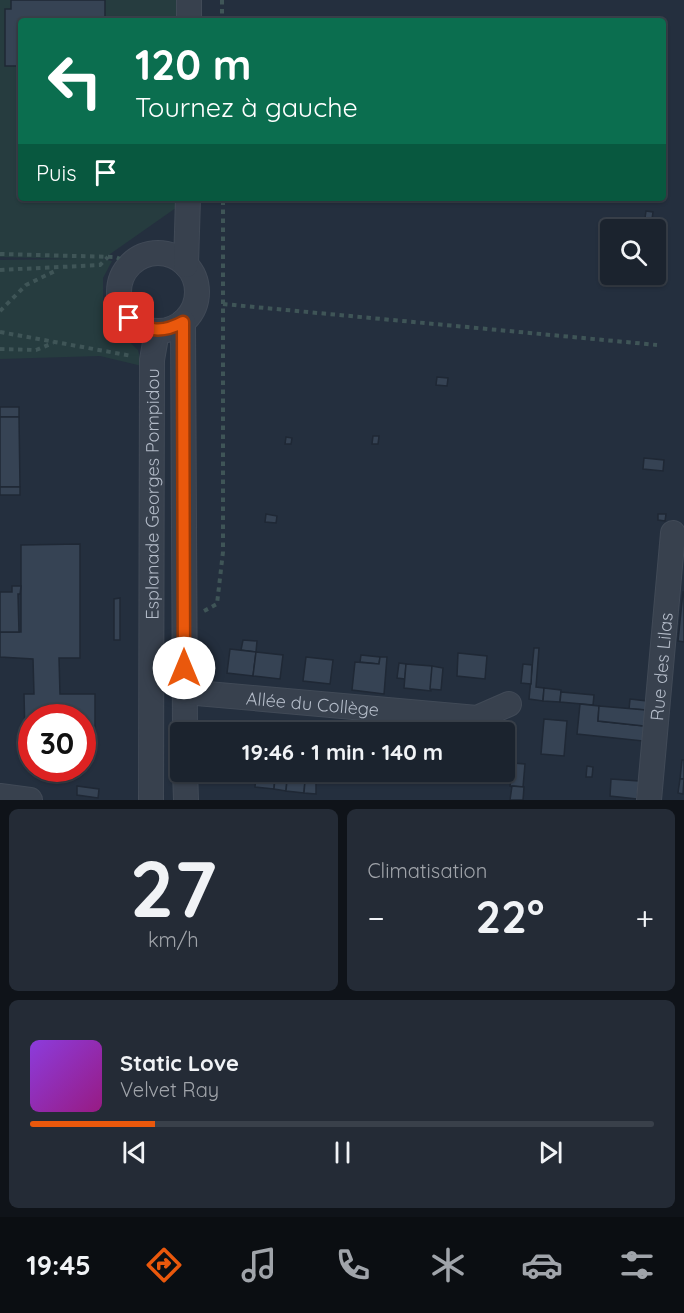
<!DOCTYPE html>
<html lang="fr">
<head>
<meta charset="utf-8">
<style>
  body { margin:0; font-family:Quicksand,sans-serif; background:#242b36; color:#f1f3f6; height:100vh; display:flex; flex-direction:column; font-size:22px; white-space:nowrap }
  * { box-sizing:border-box; margin:0 }
  p { font-size:20px; color:#a0a4aa }
  .icon { flex:none; width:33px; height:33px; fill:none; stroke:currentColor; stroke-width:2; stroke-linecap:round; stroke-linejoin:round }
  .map { position:relative; height:800px; overflow:hidden }
  .details { display:flex; flex-direction:column; gap:9px; padding:9px; background:#0f1319; flex:1 }
  .details>* { flex:none }
  .top-card { position:absolute; left:18px; top:18px; width:648px; height:183px; border-radius:6px; box-shadow:0 2px 4px #0004,0 0 0 2px #39404a; background:#0b6e4f; color:#fff; overflow:hidden }
  .tools { position:absolute; left:600px; top:219px; display:grid; gap:12px }
  .tools a { display:grid; place-items:center; width:66px; height:66px; border-radius:6px; background:#1b232e; box-shadow:0 2px 4px #0004,0 0 0 2px #39404a; font-size:30px }
  .speed { position:absolute; left:18px; top:704px; display:flex; gap:12px; font-size:30px; font-weight:700; text-align:center }
  .speed>* { display:grid; place-content:center; width:78px; height:78px; border-radius:50%; background:#1b232e; box-shadow:0 2px 4px #0004,0 0 0 2px #39404a; line-height:1 }
  .speed .limit { border:9px solid #d22; background:#fff; color:#111 }
  .pin { position:absolute; display:grid; place-items:center; width:51px; height:51px; color:#fff; margin:-26px; border-radius:12px; box-shadow:0 3px 9px #0006 }
  .me { position:absolute; width:66px; margin:-33px; rotate:0deg; stroke-linejoin:round; filter:drop-shadow(0 0 4px #0008) }
  .turn { display:flex; align-items:center; gap:21px; height:126px; padding:0 18px; font-size:27px }
  .turn .icon { width:78px; height:78px; stroke-width:2.5 }
  .turn b { display:block; font-size:42px; line-height:51px }
  .then { display:flex; align-items:center; height:57px; padding:0 18px; background:#0003; gap:12px; font-size:22px }
  .big { font-size:45px; font-weight:700; line-height:1.1 }
  .details .tile { flex:1; display:flex; flex-direction:column; justify-content:center; gap:9px; min-width:0; padding:0 21px; border-radius:9px; background:#242b36 }
  .details .dial { align-items:center; gap:0 }
  .dial b { font-size:78px; line-height:1 }
  .song { display:flex; align-items:center; gap:18px }
  .cover { width:72px; height:72px; border-radius:9px; background:linear-gradient(135deg,hsl(270 70% 55%),hsl(310 70% 35%)) }
  .played { height:6px; border-radius:3px; background:linear-gradient(90deg,#ea580c 20%,#39404a 20%) }
  .keys { display:flex; justify-content:space-around; direction:ltr }
  .heat { display:flex; justify-content:space-between; align-items:center; font-size:33px; direction:ltr }
  .details .tiles { flex:1; display:grid; gap:9px; grid-template-columns:1fr 1fr }
  .tile:last-child { grid-column:span 2 }
  .trip { position:absolute; left:170px; top:722px; width:345px; height:60px; border-radius:6px; background:#1b232e; box-shadow:0 2px 4px #0004,0 0 0 2px #39404a; font-weight:700; line-height:60px; text-align:center }
  .tabs { display:flex; height:96px; justify-content:space-around; align-items:center; background:#0b0e12; color:#a0a4aa }
  .tabs .icon { width:42px; height:42px }
  .tabs .current { color:#ea580c }
  .tabs b { font-size:27px; color:#f1f3f6 }
  .map>svg:first-child { display:block }
  .green { fill:#263c3f }
  .building { fill:#364354; stroke:#1f2835; stroke-width:1.5 }
  .lines { fill:none; stroke-linecap:round; stroke-linejoin:round }
  .minor-casing { stroke:#414a57; stroke-width:26 }
  .path { stroke:#3f5557; stroke-width:4; stroke-dasharray:4.5 4.5; stroke-linecap:butt }
  .minor { stroke:#38414e; stroke-width:24 }
  .route-casing { stroke:#983908; stroke-width:15 }
  .route { stroke:#ea580c; stroke-width:10 }
  .labels { text-anchor:middle; dominant-baseline:central; stroke-width:6; stroke-linejoin:round; paint-order:stroke }
  .street-label { font-size:18px; fill:#b4bcc9; stroke:#1d2633 }
</style>
</head>
<body>
<div class="map">
<svg width="684" height="800" viewBox="0 0 684 800">
  <rect width="100%" height="100%" fill="#242f3e"/>
  <!-- green -->
  <path class="green" d="M 0,0 L 182,0 L 182,21 L 21,21 L 21,198 L 180,198 L 180,205 L 103,259 L 112,261 L 103,278 L 103,307 L 111,325 L 138,350 L 142,366 L 100,356 L 0,359 L 0,260 L 76,259 L 0,257 Z"/>
  <!-- building -->
  <g class="building">
    <path d="M 11,0 L 105,0 L 105,21 L 21,21 L 21,66 L 5,66 L 5,9 L 11,9 Z"/>
    <path d="M 646,211 L 653,212 L 652,219 L 645,218 Z"/>
    <path d="M 437,377 L 448,378 L 447,386 L 436,385 Z"/>
    <rect x="0" y="407" width="19" height="10"/>
    <path d="M 0,417 L 19,417 L 20,487 L 0,487 Z"/>
    <path d="M 373,436 L 379,436 L 378,444 L 372,444 Z"/>
    <path d="M 286,437 L 292,438 L 291,444 L 285,444 Z"/>
    <path d="M 644,458 L 664,460 L 663,471 L 643,469 Z"/>
    <rect x="0" y="487" width="20" height="8"/>
    <path d="M 266,514 L 277,516 L 276,523 L 265,522 Z"/>
    <path d="M 658,514 L 666,514 L 665,521 L 658,520 Z"/>
    <path d="M 80,544 L 80,658 L 59,658 L 60,694 L 95,694 L 95,735 L 82,735 L 82,717 L 32,717 L 32,736 L 25,736 L 24,694 L 34,694 L 33,659 L 0,657 L 0,632 L 21,632 L 21,545 Z"/>
    <path d="M 12,586 L 21,586 L 20,594 L 18,594 L 19,632 L 0,632 L 0,592 L 12,592 Z"/>
    <path d="M 683,592 L 684,592 L 684,642 L 678,641 Z"/>
    <path d="M 120,598 L 120,640 L 114,640 L 114,599 Z"/>
    <path d="M 243,640 L 257,641 L 256,652 L 241,650 Z"/>
    <path d="M 534,648 L 539,648 L 536,687 L 544,688 L 543,701 L 529,699 Z"/>
    <path d="M 230,649 L 256,652 L 253,676 L 227,673 Z"/>
    <path d="M 256,652 L 283,655 L 280,679 L 253,676 Z"/>
    <path d="M 458,653 L 487,656 L 485,679 L 457,676 Z"/>
    <path d="M 361,655 L 380,657 L 379,664 L 360,662 Z"/>
    <path d="M 306,657 L 333,660 L 330,684 L 303,681 Z"/>
    <path d="M 380,657 L 387,657 L 384,694 L 352,690 L 355,662 L 379,664 Z"/>
    <path d="M 399,663 L 406,664 L 405,679 L 397,678 Z"/>
    <path d="M 406,664 L 432,666 L 431,691 L 404,688 Z"/>
    <path d="M 523,664 L 532,665 L 531,684 L 521,683 Z"/>
    <path d="M 432,666 L 443,668 L 441,690 L 430,689 Z"/>
    <path d="M 544,688 L 561,690 L 560,702 L 543,701 Z"/>
    <path d="M 561,692 L 594,695 L 593,705 L 560,702 Z"/>
    <path d="M 630,699 L 647,701 L 646,710 L 629,709 Z"/>
    <path d="M 580,704 L 599,706 L 598,721 L 644,726 L 643,741 L 577,734 Z"/>
    <path d="M 599,706 L 646,710 L 644,726 L 598,721 Z"/>
    <path d="M 544,719 L 567,721 L 564,756 L 541,754 Z"/>
    <path d="M 232,723 L 261,725 L 261,732 L 231,732 Z"/>
    <path d="M 286,727 L 316,730 L 316,732 L 286,732 Z"/>
    <path d="M 682,760 L 684,760 L 684,779 L 680,779 Z"/>
    <path d="M 513,763 L 525,764 L 523,787 L 510,786 Z"/>
    <path d="M 587,766 L 593,767 L 592,777 L 586,777 Z"/>
    <path d="M 457,771 L 468,771 L 467,783 L 455,782 Z"/>
    <path d="M 256,776 L 275,778 L 274,789 L 255,787 Z"/>
    <path d="M 275,778 L 287,780 L 286,791 L 274,789 Z"/>
    <path d="M 611,779 L 639,781 L 637,799 L 610,796 Z"/>
    <path d="M 680,779 L 684,779 L 683,794 L 678,793 Z"/>
    <path d="M 287,780 L 305,781 L 304,793 L 286,791 Z"/>
    <path d="M 305,781 L 316,783 L 316,794 L 304,793 Z"/>
    <path d="M 77,786 L 99,789 L 98,798 L 77,795 Z"/>
    <path d="M 512,786 L 524,787 L 523,800 L 510,800 Z"/>
  </g>
  <g class="lines">
    <!-- minor casing -->
    <g class="minor-casing">
      <g id="minor">
        <path d="M 189,21 L 189,0"/>
        <circle cx="158" cy="292" r="39"/>
        <path d="M 186,265 L 188,198"/>
        <path d="M 183,322 L 185,732"/>
        <path id="s1" d="M 185,692 L 477,718 L 509,704"/>
        <path d="M 185,771 L 186,800"/>
        <path d="M 0,796 L 30,800"/>
        <path id="s2" d="M 151,800 L 152,360 L 157,331"/>
        <path id="s3" d="M 649,800 L 673,533"/>
      </g>
    </g>
    <!-- path -->
    <g class="path">
      <path d="M 222,0 L 222,21"/>
      <path d="M 0,254 L 115,257 L 131,263"/>
      <path d="M 0,270 L 100,265 L 108,257"/>
      <path d="M 223,304 L 657,345"/>
      <path d="M 0,311 L 26,285 L 57,270"/>
      <path d="M 0,332 L 132,356"/>
      <path d="M 0,349 L 36,350 L 53,343"/>
      <path d="M 204,611 L 217,604 L 223,552 L 223,198"/>
    </g>
    <!-- minor -->
    <use href="#minor" class="minor"/>
  </g>
  <g class="lines">
    <!-- route casing -->
    <g class="route-casing">
      <path id="route" d="M 129,318 C 148,332 163,333 183,322 L 184,668"/>
    </g>
    <!-- route -->
    <use href="#route" class="route"/>
  </g>
  <g class="labels">
    <!-- street labels -->
    <g class="street-label">
      <text stroke="none"><textPath href="#s2" startOffset="306">Esplanade Georges Pompidou</textPath></text>
      <text stroke="none"><textPath href="#s3" startOffset="134">Rue des Lilas</textPath></text>
      <text stroke="none"><textPath href="#s1" startOffset="128">Allée du Collège</textPath></text>
    </g>
  </g>
</svg>
<div class="tools">
<a><svg class="icon" aria-label="search" viewBox="0 0 24 24"><circle cx="10" cy="10" r="6"/><path d="M15 15l6 6"/></svg></a>
</div>
<div class="speed"><div class="limit">30</div></div>
<div class="pin" style="left:129px;top:318px;background:#d93025"><svg class="icon" aria-label="arrive" viewBox="0 0 24 24"><path d="M6 21V4h12l-3 4 3 4H6"/></svg></div>
<svg class="me" style="left:184px;top:668px" viewBox="-20 -20 40 40"><circle r="19" fill="#fff"/><path d="M0-13L10 11 0 6-10 11z" fill="#ea580c"/></svg>
<div class="trip">19:46 · 1 min · 140 m</div>
<div class="top-card">
<div class="turn"><svg class="icon" aria-label="left" viewBox="0 0 24 24"><path d="M17 20v-9H6M10 6l-5 5 5 5"/></svg><div><b>120 m</b>Tournez à gauche</div></div>
<div class="then">Puis<svg class="icon" aria-label="arrive" viewBox="0 0 24 24"><path d="M6 21V4h12l-3 4 3 4H6"/></svg></div>
</div>
</div>
<section class="details">
<div class="tiles">
<div class="tile dial"><b>27</b><p>km/h</p></div>
<div class="tile"><p>Climatisation</p>
<div class="heat"><a>−</a><b class="big">22°</b><a>+</a></div>
</div>
<div class="tile">
<div class="song"><i class="cover"></i><div><b>Static Love</b><p>Velvet Ray</p></div></div>
<div class="played"></div>
<div class="keys"><svg class="icon" aria-label="previous" viewBox="0 0 24 24"><path d="M18 5L8 12l10 7zM5 5v14"/></svg><svg class="icon" aria-label="pause" viewBox="0 0 24 24"><path d="M8 5v14M16 5v14"/></svg><svg class="icon" aria-label="next" viewBox="0 0 24 24"><path d="M6 5l10 7-10 7zM19 5v14"/></svg></div>
</div>
</div>
</section>
<nav class="tabs">
<b>19:45</b>
<svg class="icon current" aria-label="directions" viewBox="0 0 24 24"><path d="M12 3l9 9-9 9-9-9zM9 14v-3h6M13 9l2 2-2 2"/></svg>
<svg class="icon" aria-label="music" viewBox="0 0 24 24"><path d="M9 18V5l10-2v13"/><circle cx="6" cy="18" r="3"/><circle cx="16" cy="16" r="3"/></svg>
<svg class="icon" aria-label="phone" viewBox="0 0 24 24"><path d="M5 4h4l2 5-3 2q2 4 5 5l2-3 5 2v4C11 20 4 13 5 4z"/></svg>
<svg class="icon" aria-label="climate" viewBox="0 0 24 24"><path d="M12 3v18M4 7l16 10M4 17L20 7"/></svg>
<svg class="icon" aria-label="car" viewBox="0 0 24 24"><path d="M5 17H2v-5l4-1 3-4h7l3 4 3 1v5h-3M9 17h6M6 11h13"/><circle cx="7" cy="17" r="2"/><circle cx="17" cy="17" r="2"/></svg>
<svg class="icon" aria-label="filters" viewBox="0 0 24 24"><path d="M4 7h16M4 17h16"/><circle cx="9" cy="7" r="2"/><circle cx="15" cy="17" r="2"/></svg>
</nav>
</body>
</html>
